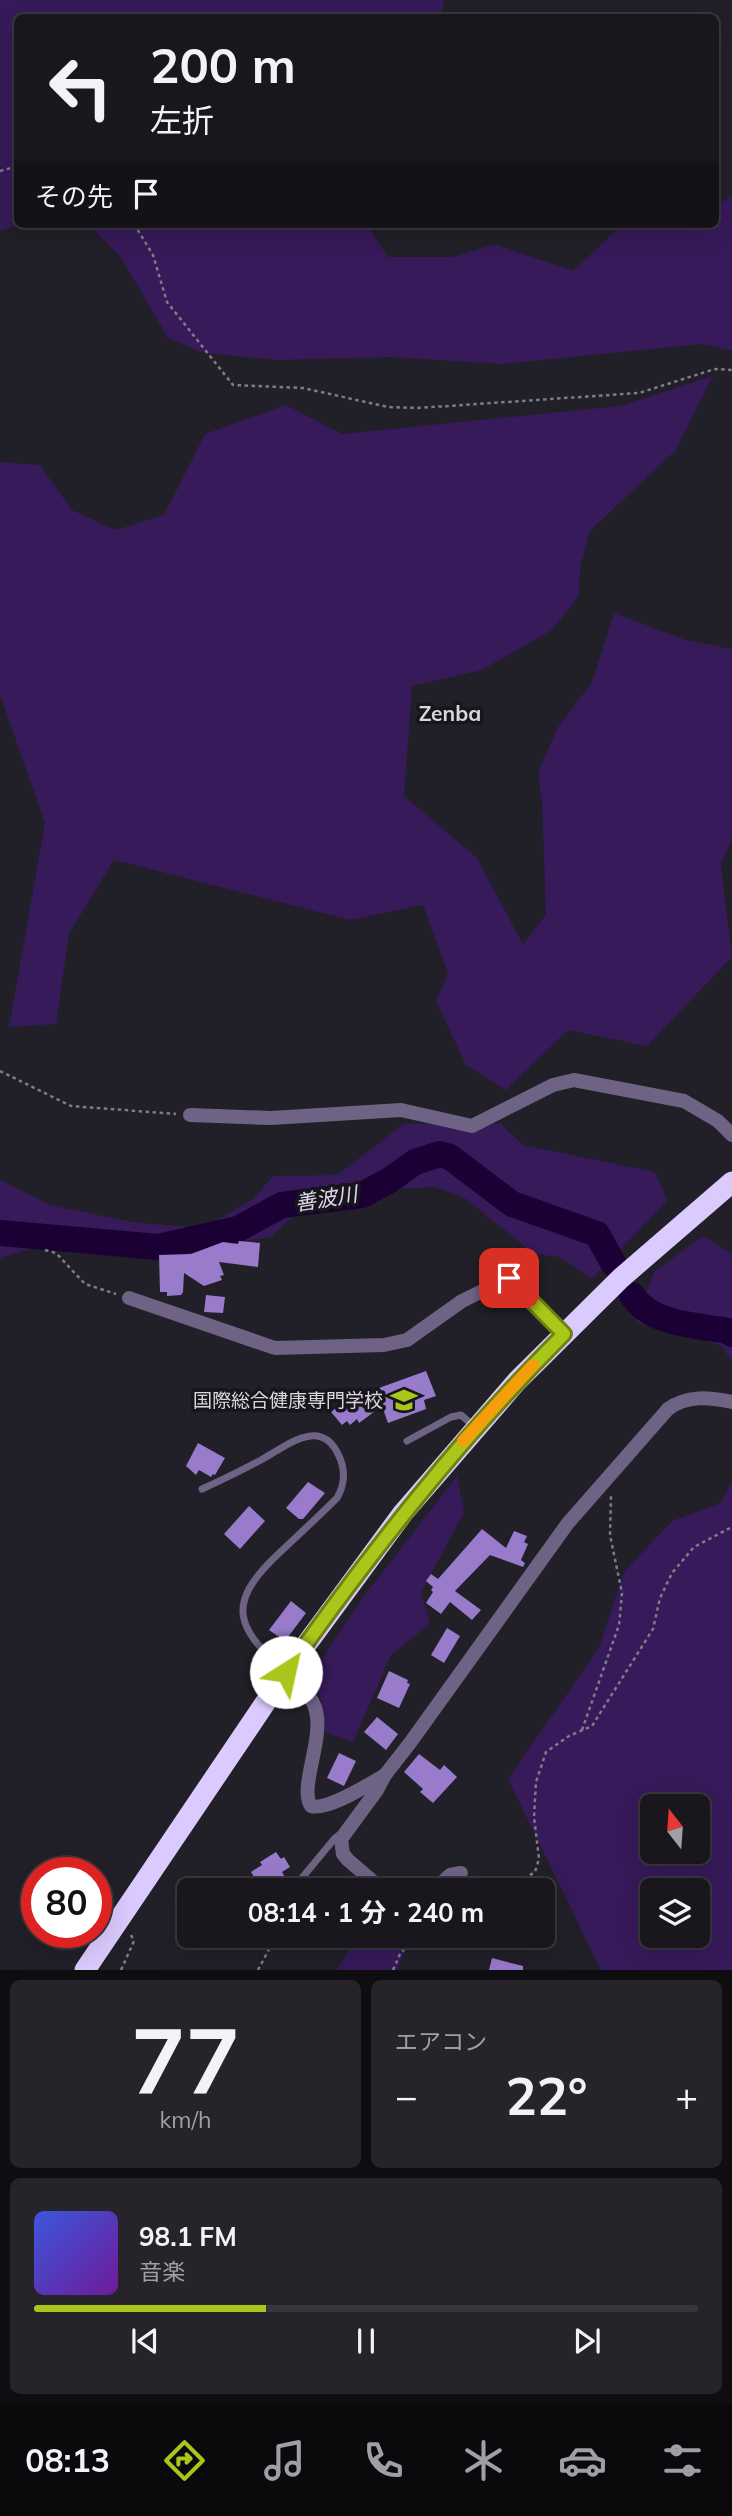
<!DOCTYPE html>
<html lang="ja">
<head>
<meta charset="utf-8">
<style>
  body { margin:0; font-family:Mulish,"Noto Sans JP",sans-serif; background:#26242a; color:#f1f3f6; height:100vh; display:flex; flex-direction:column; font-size:26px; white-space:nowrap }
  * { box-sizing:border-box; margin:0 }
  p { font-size:23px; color:#9f9fa4 }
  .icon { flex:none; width:38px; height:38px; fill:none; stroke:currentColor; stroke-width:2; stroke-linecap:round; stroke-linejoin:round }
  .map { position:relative; height:1970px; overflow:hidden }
  .drawer { display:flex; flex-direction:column; gap:10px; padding:10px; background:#0e0d10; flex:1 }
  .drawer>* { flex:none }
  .top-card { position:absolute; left:14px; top:14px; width:705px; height:214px; border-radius:10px; box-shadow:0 7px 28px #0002,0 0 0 2px #37363b; background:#19171d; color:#f1f3f6; overflow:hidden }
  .needle { width:46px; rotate:343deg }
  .fabs { position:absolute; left:640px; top:1794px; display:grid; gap:14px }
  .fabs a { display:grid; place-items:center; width:70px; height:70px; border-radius:10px; background:#19171d; box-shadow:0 7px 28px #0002,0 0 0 2px #37363b; font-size:35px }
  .speed { position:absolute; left:21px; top:1857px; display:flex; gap:14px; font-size:35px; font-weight:700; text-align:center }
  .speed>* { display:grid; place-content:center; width:91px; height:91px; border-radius:50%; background:#19171d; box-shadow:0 7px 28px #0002,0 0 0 2px #37363b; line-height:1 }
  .speed .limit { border:10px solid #d22; background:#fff; color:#111 }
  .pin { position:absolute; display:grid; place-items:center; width:60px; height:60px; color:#fff; margin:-30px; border-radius:14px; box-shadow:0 4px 10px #0006 }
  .me { position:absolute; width:77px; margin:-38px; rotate:35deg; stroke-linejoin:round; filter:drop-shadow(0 0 5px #0008) }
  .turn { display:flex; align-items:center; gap:24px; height:147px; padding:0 21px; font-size:32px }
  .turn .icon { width:91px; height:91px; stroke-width:2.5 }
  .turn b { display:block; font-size:49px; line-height:60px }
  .then { display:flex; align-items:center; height:66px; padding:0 21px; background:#0003; gap:14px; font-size:26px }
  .big { font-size:52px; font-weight:700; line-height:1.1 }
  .drawer .tile { flex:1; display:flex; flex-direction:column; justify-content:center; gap:10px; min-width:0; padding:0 24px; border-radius:10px; background:#26242a }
  .drawer .dial { align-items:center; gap:0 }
  .dial b { font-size:91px; line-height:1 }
  .song { display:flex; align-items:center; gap:21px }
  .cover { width:84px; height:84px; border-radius:10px; background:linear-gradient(135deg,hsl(230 70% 55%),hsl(280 70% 35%)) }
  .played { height:7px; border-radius:4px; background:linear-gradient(90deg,#a9c71a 35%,#37363b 35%) }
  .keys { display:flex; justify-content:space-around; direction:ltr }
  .heat { display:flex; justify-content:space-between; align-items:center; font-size:38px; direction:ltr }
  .drawer .tiles { flex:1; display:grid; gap:10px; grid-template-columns:1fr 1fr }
  .tile:last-child { grid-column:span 2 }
  .trip { position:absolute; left:177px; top:1878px; width:378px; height:70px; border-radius:10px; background:#19171d; box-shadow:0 7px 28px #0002,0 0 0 2px #37363b; font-weight:700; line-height:70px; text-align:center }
  .dock { display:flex; height:112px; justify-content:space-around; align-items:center; background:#0a090c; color:#9f9fa4 }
  .dock .icon { width:49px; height:49px }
  .dock .selected { color:#a9c71a }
  .dock b { font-size:32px; color:#f1f3f6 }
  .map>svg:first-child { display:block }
  .green { fill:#361a59; fill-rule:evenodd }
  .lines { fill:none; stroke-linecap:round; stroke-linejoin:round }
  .river { stroke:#1a0035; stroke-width:26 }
  .building { fill:#987bcb }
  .path { stroke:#7f7d84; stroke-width:2.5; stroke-dasharray:3.5 3.5; stroke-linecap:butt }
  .lane { stroke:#6f6385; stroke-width:7 }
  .street { stroke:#6f6385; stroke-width:14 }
  .highway { stroke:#dbcafd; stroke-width:21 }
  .route-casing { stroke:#6e8111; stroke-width:18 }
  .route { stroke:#a9c71a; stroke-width:12 }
  .slow { stroke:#f59e0b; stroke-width:12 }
  .labels { text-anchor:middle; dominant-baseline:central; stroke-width:7; stroke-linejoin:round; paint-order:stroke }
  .poi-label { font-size:19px; fill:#d9d7dc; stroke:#18151d; text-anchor:end }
  .neighbourhood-label { font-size:21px; font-weight:bold; fill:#d9d7dc; stroke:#18151d }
  .water-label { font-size:21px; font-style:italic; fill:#e0d9ef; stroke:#18151d }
</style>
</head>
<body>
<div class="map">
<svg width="732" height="1970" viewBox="0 0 732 1970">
  <rect width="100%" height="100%" fill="#211f27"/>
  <!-- green -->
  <g class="green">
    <path d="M 0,0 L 444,0 L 441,18 L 18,18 L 18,224 L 0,231 Z"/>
    <path d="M 732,195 L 732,351 L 702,344 L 502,364 L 391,357 L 276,360 L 204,353 L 168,338 L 120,256 L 88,225 L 82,224 L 366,224 L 388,257 L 453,257 L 494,244 L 573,271 L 623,224 L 716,224 L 716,206 Z"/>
    <path d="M 713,376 L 676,450 L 590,531 L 581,565 L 578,597 L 552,630 L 482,670 L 412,686 L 404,796 L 477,858 L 523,944 L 546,915 L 542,801 L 538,772 L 558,727 L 592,682 L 614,613 L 686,640 L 732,649 L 732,839 L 721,864 L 732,957 L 647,1046 L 568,1030 L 506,1090 L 466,1065 L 436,1001 L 448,973 L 423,905 L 350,920 L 114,860 L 69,934 L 56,1024 L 9,1027 L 45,823 L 0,695 L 0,462 L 40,465 L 72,510 L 115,530 L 164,515 L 205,434 L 286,405 L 342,434 L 620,406 Z"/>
    <path d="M 404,1124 L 501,1124 L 523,1145 L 655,1172 L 667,1201 L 592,1279 L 559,1257 L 534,1254 L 466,1199 L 435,1187 L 394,1189 L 347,1206 L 292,1217 L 271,1237 L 213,1245 L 42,1245 L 0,1258 L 0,1180 L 50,1205 L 137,1223 L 204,1228 L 253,1199 L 273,1176 L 337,1175 Z"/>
    <path d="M 703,1236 L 732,1254 L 732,1361 L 721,1346 L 684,1332 L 635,1322 L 654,1272 Z"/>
    <path d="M 457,1476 L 464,1512 L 421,1593 L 430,1624 L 391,1655 L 353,1742 L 326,1733 L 320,1696 L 307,1682 L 361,1600 Z"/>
    <path d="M 732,1481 L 732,1970 L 601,1970 L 508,1779 L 599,1648 L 624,1572 L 672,1521 L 721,1503 ZM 653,1806 L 698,1806 L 698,1852 L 653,1852 ZM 653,1890 L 698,1890 L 698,1936 L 653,1936 Z"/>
    <path d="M 357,1936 L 412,1936 L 397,1970 L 337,1970 Z"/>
  </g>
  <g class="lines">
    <!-- river -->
    <g class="river">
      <path d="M 0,1233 L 158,1247 L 238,1229 L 282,1205 L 362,1195 L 390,1180 L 415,1162 L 440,1154 L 450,1157 L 512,1204 L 597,1234 L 613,1263"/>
      <path d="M 632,1295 C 651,1325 697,1325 728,1331 L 732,1334"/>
    </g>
  </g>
  <!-- building -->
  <g class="building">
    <path d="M 239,1241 L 260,1243 L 258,1267 L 219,1262 L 224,1275 L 220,1276 L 222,1280 L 204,1286 L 184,1273 L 183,1292 L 181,1295 L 167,1296 L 167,1292 L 160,1292 L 159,1255 L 191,1254 L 223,1242 L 238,1244 Z"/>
    <path d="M 206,1295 L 225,1297 L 223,1313 L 204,1312 Z"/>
    <path d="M 426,1371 L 436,1396 L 424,1400 L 426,1409 L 388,1423 L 382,1406 L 359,1423 L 357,1419 L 350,1425 L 347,1421 L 342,1425 L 331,1412 L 350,1397 L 352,1399 L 357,1396 L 359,1398 L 365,1393 Z"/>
    <path d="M 198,1443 L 225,1458 L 215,1475 L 213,1474 L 211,1477 L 199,1470 L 196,1475 L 186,1466 Z"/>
    <path d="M 308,1482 L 325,1493 L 303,1519 L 299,1519 L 286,1508 Z"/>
    <path d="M 249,1506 L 265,1521 L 240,1549 L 224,1534 Z"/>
    <path d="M 482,1529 L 506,1548 L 514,1531 L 527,1536 L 524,1542 L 528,1544 L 521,1560 L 525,1563 L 523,1567 L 490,1555 L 455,1591 L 481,1610 L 472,1620 L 450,1602 L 441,1614 L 426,1603 L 433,1592 L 431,1590 L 433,1587 L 426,1581 L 431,1574 L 438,1579 Z"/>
    <path d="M 291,1601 L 306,1613 L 285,1641 L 269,1630 Z"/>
    <path d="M 447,1628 L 460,1636 L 444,1663 L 431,1655 Z"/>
    <path d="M 389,1671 L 408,1680 L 407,1683 L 410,1684 L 399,1708 L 377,1698 Z"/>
    <path d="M 377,1717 L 398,1734 L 386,1750 L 364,1732 Z"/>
    <path d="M 339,1753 L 356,1761 L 344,1786 L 327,1778 Z"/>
    <path d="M 419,1754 L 440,1770 L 444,1765 L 457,1777 L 433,1803 L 420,1792 L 423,1789 L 404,1772 Z"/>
    <path d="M 276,1852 L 281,1859 L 284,1857 L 290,1867 L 282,1872 L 285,1877 L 262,1890 L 251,1872 L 262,1865 L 260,1862 Z"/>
    <path d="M 492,1958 L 523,1966 L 523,1970 L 489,1970 Z"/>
  </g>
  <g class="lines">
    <!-- path -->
    <g class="path">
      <path d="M 0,171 L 18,166"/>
      <path d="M 134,224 L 153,255 L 167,302 L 233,385 L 303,388 L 388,407 L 418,408 L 639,393 L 715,369 L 732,370"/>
      <path d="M 0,1071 L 71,1106 L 176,1114"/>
      <path d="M 45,1250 L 56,1253 L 85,1284 L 116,1294"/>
      <path d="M 582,1730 L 619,1625 L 622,1593 L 610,1535 L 611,1496"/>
      <path d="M 475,1877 C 494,1882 518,1884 535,1872 L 539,1859 L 534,1817 L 536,1782 L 546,1752 L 569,1736 L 592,1726 L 653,1629 L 660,1598 L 672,1573 L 694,1547 L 732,1527"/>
      <path d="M 121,1970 L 134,1941 L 131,1935"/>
      <path d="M 258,1970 L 276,1936"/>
      <path d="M 393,1970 L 400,1954 L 416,1936"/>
    </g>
    <!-- lane -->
    <g class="lane">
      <path d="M 407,1441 L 451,1417 L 461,1415 L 475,1427"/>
      <path d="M 202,1489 C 222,1480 242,1470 261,1460 C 285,1447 321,1415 339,1456 C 346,1471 345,1484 337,1498 C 317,1518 295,1538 274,1558 C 227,1604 236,1628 283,1669"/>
      <path d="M 292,1890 L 335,1838 L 343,1832"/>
    </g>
    <!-- street -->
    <g class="street">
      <path d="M 190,1115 L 271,1118 L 401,1110 L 472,1126 L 553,1085 L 574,1080 L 684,1101 L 718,1121 L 732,1135"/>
      <path d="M 129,1298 L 275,1348 L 384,1345 L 407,1340 L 462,1301 L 509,1278 L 564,1334"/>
      <path d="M 286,1672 C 296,1682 309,1692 314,1705 C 327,1735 298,1786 311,1806 C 328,1811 369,1784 385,1775 L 377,1790 L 341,1839 L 343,1854 L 348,1860 L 383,1890"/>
      <path d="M 385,1775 L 410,1743 L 568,1523 L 668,1409 C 687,1395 709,1397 732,1402"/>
      <path d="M 434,1890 L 450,1875 L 461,1873"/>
    </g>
    <!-- highway -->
    <path class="highway" d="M 85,1970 L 286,1672 L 403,1513 L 517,1381 L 621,1278 L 732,1182"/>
  </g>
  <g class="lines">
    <!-- route casing -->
    <g class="route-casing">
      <path id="route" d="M 286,1672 C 371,1552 460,1438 564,1334 L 509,1278"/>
    </g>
    <!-- route -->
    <use href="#route" class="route"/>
    <!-- slow -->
    <path class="slow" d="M 463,1441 L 533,1365"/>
  </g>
  <!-- icons -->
  <defs>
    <g id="school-bare" transform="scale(2.1)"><path d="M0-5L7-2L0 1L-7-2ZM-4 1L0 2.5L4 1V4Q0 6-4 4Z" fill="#a9c71a" stroke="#18151d" stroke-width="2.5" paint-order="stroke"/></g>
  </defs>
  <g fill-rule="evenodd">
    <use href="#school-bare" x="404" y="1400"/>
  </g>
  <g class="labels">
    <!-- poi labels -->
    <g class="poi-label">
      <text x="383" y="1400">国際総合健康専門学校</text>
    </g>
    <!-- neighbourhood labels -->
    <g class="neighbourhood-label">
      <text x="450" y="713">Zenba</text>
    </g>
    <!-- water labels -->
    <g class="water-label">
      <text transform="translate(326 1198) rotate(-9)">善波川</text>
    </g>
  </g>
</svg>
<div class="fabs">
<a><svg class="needle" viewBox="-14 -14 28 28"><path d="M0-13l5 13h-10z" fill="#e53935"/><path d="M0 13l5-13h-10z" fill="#9f9fa4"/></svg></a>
<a><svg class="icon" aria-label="layers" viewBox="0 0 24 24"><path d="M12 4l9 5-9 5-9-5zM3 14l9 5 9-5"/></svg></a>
</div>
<div class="speed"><div class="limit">80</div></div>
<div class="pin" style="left:509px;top:1278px;background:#d93025"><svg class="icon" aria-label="arrive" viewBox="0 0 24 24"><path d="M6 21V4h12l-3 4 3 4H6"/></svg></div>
<svg class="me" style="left:286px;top:1672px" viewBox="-20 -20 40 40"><circle r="19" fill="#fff"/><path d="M0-13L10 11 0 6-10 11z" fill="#a9c71a"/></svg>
<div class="trip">08:14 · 1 分 · 240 m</div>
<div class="top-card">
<div class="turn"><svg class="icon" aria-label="left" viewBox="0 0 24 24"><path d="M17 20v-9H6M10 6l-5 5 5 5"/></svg><div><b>200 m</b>左折</div></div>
<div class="then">その先<svg class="icon" aria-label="arrive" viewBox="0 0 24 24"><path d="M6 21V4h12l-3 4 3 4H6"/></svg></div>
</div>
</div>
<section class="drawer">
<div class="tiles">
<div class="tile dial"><b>77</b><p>km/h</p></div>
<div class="tile"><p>エアコン</p>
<div class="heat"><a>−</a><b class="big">22°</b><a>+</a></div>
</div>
<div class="tile">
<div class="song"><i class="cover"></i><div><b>98.1 FM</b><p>音楽</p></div></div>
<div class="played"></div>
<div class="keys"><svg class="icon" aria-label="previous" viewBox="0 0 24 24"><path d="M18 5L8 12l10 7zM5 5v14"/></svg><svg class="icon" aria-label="pause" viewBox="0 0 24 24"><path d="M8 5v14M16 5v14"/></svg><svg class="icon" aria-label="next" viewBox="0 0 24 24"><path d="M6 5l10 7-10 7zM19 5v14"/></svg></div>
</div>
</div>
</section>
<nav class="dock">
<b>08:13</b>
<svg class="icon selected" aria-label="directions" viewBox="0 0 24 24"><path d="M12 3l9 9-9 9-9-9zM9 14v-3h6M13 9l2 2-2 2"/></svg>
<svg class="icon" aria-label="music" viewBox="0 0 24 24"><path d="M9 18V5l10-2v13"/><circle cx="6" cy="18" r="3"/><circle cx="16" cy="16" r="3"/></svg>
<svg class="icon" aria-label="phone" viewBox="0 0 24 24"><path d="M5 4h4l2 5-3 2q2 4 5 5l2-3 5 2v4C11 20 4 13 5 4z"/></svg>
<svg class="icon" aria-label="climate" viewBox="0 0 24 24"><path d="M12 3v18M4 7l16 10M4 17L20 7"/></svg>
<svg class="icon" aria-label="car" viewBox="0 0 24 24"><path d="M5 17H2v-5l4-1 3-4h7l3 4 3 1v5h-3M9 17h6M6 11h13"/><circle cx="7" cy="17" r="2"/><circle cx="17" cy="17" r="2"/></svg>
<svg class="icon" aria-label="filters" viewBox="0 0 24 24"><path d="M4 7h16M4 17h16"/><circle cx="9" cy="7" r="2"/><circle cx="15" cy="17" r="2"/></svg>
</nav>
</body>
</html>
